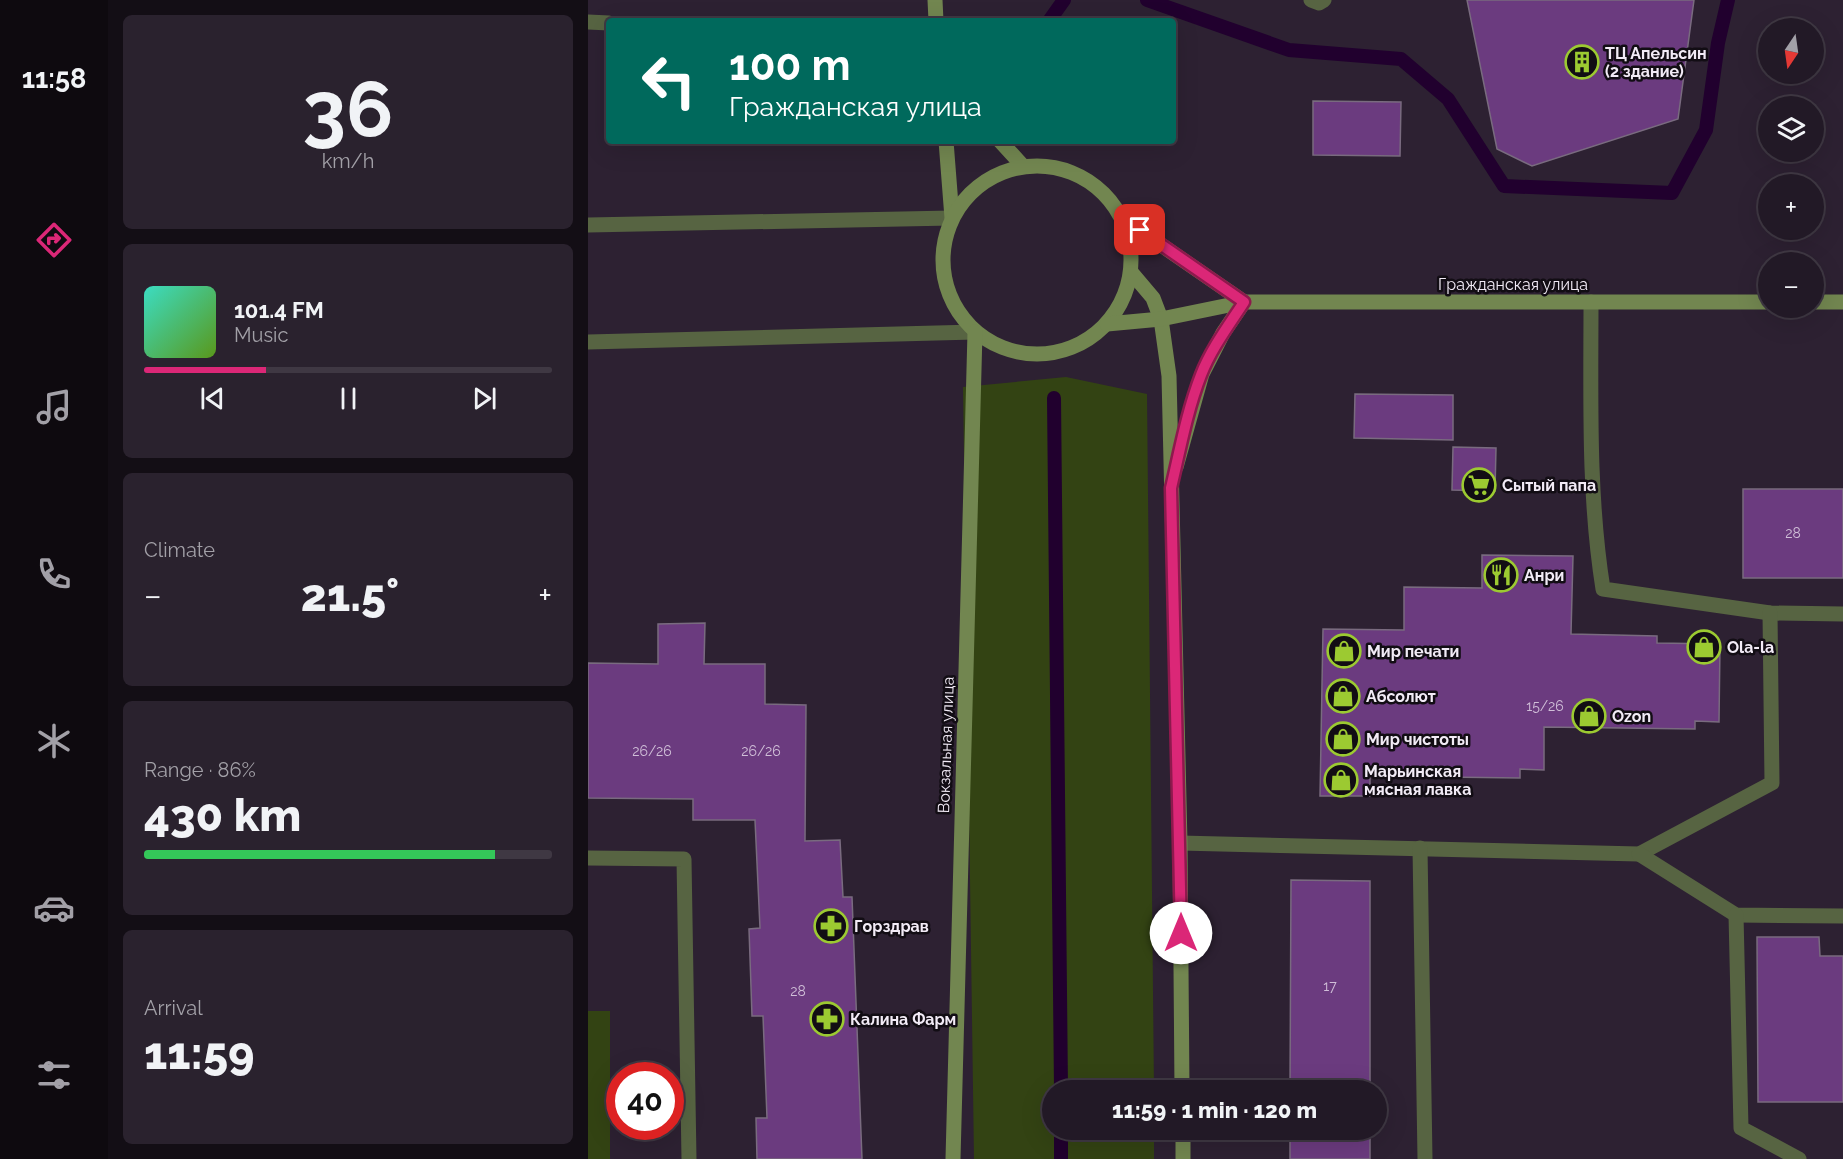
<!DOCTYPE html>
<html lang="en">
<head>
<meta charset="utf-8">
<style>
  body { margin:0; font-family:Raleway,sans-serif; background:#2a222e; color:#f1f3f6; height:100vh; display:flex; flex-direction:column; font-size:22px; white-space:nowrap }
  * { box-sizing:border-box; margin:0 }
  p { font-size:20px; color:#a2a0a7 }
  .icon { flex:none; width:33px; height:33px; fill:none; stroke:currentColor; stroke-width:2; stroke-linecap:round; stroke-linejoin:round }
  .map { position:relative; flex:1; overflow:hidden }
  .side { display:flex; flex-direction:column; gap:15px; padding:15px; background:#130e15; width:480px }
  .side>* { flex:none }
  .hud { position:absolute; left:18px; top:18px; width:570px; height:126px; border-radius:6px; box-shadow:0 6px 24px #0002,0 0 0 2px #3f3843; background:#00695c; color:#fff; overflow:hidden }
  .needle { width:39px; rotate:193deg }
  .fabs { position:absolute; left:1170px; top:18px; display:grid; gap:12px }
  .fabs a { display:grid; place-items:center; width:66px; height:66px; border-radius:50%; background:#221926; box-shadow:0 6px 24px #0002,0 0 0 2px #3f3843; font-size:30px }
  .speed { position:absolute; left:18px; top:1062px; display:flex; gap:12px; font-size:30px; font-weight:700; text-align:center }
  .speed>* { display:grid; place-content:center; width:78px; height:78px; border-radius:50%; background:#221926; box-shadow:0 6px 24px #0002,0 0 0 2px #3f3843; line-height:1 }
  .speed .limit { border:9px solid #d22; background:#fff; color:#111 }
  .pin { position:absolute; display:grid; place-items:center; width:51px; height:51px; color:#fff; margin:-26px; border-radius:12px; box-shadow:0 3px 9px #0006 }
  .me { position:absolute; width:66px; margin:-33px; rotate:0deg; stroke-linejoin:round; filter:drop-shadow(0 0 4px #0008) }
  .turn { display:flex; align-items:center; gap:21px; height:126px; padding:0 24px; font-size:27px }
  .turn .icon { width:78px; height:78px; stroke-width:2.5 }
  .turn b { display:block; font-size:42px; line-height:51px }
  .big { font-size:45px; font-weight:800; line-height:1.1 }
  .side .widget { flex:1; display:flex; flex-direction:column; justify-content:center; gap:9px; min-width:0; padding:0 21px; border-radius:9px; background:#2a222e }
  .side .dial { align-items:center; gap:0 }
  .dial b { font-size:78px; line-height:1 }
  .song { display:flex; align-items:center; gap:18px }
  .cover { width:72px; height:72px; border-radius:9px; background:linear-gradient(135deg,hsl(170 70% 55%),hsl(90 70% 35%)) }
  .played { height:6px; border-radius:3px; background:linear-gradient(90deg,#db2777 30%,#3f3843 30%) }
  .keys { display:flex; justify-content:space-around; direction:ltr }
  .heat { display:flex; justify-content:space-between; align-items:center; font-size:33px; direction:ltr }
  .charge { height:9px; border-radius:4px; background:linear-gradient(90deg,#34c759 86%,#3f3843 0) }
  .trip { position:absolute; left:454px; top:1080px; width:345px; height:60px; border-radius:30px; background:#221926; box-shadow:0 6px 24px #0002,0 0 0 2px #3f3843; font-weight:800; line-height:60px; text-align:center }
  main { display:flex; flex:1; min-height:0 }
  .menu { display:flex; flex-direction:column; width:108px; justify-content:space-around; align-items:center; background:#0e0a0f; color:#a2a0a7 }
  .menu .icon { width:42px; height:42px }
  .menu .selected { color:#db2777 }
  .menu b { font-size:27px; color:#f1f3f6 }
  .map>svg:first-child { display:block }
  .green { fill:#334313 }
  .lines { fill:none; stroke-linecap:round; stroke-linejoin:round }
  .stream { stroke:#21002e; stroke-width:14 }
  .building { fill:#6b3b7f; stroke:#796b7f; stroke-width:1.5 }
  .lane { stroke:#576442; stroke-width:15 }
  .street { stroke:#576442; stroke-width:15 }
  .secondary { stroke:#728650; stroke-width:15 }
  .route-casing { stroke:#8e194d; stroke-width:15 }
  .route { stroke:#db2777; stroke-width:10 }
  .labels { text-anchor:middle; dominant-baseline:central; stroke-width:5; stroke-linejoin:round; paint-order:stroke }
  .number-label { font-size:14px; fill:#d0bfd8 }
  .poi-label { font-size:16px; font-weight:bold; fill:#f2ebf6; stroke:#120d14; text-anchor:start }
  .street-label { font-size:16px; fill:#f2ebf6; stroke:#120d14 }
</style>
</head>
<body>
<main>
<nav class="menu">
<b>11:58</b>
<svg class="icon selected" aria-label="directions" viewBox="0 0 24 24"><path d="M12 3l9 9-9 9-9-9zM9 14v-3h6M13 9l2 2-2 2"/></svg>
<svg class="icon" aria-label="music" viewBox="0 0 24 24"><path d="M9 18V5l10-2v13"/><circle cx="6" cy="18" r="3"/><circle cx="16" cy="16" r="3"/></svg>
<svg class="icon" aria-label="phone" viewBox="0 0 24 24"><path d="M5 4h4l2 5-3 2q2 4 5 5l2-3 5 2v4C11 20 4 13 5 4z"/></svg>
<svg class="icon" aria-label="climate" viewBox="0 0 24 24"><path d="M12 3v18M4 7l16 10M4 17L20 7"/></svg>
<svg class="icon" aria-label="car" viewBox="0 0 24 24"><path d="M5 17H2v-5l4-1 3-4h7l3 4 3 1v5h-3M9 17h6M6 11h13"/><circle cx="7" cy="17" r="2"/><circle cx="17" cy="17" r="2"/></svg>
<svg class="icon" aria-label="filters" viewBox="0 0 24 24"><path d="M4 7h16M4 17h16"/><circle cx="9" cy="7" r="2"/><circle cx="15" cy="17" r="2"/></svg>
</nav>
<section class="side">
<div class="widget dial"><b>36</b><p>km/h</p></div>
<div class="widget">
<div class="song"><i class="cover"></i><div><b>101.4 FM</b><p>Music</p></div></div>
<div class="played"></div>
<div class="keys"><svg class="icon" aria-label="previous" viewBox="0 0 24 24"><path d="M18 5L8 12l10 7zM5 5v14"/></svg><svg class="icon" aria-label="pause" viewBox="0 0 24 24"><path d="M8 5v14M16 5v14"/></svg><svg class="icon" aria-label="next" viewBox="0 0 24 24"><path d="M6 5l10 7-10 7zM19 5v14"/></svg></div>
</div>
<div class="widget"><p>Climate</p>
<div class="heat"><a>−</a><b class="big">21.5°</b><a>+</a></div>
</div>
<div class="widget"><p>Range · 86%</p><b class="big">430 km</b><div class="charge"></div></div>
<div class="widget"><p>Arrival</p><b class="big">11:59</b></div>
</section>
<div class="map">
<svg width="1255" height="1159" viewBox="0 0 1255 1159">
  <rect width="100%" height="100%" fill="#2d2132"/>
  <!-- green -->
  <g class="green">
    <path d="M 478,377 L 559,394 L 566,1090 L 465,1090 L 465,1130 L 566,1130 L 566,1159 L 386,1159 L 375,387 Z"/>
    <rect x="0" y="1011" width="22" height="148"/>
  </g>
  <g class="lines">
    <!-- stream -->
    <g class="stream">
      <path d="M 559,0 L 701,50 L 813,59 L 860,99 L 916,186 L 1084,193 L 1118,130 L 1130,43 L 1140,0"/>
      <path d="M 461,21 L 476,0"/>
      <path d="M 466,398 L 473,1090"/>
      <path d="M 473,1130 L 473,1159"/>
    </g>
  </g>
  <!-- building -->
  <g class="building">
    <path d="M 879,0 L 1106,0 L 1090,119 L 944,166 L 909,149 Z"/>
    <path d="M 725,101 L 813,102 L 812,156 L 725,155 Z"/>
    <path d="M 767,394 L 865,395 L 865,440 L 766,438 Z"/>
    <path d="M 865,447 L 908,448 L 907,491 L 864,490 Z"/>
    <rect x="1155" y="489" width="100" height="89"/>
    <path d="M 894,555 L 985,556 L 983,634 L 1069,636 L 1069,643 L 1132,644 L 1131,722 L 1107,721 L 1107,729 L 956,727 L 956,770 L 932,769 L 932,778 L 782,776 L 782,796 L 732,796 L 735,629 L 816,630 L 816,587 L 894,588 Z"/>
    <path d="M 117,623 L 116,664 L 177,664 L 177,704 L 218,705 L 217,841 L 252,840 L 255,897 L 264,897 L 274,1159 L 169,1159 L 168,1118 L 179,1118 L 175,1016 L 164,1016 L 161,929 L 172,928 L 167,820 L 105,820 L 105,799 L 0,798 L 0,663 L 70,664 L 70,624 Z"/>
    <path d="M 703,880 L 782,881 L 782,1090 L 702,1090 Z"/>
    <path d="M 1169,937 L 1231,937 L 1232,956 L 1255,956 L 1255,1102 L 1170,1102 Z"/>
    <rect x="702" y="1130" width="80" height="29"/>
  </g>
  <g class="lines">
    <!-- lane -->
    <g class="lane">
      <path d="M 723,0 L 731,3 L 736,0"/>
      <path d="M 1003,302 C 1003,398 1000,495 1015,589 L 1182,613 L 1255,614"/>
      <path d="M 592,843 L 1051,854 L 1184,783 L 1182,613"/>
      <path d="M 832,848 L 837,1159"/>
      <path d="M 1051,854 L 1148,915 L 1255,916"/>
      <path d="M 0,858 L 96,859 L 101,1159"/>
      <path d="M 1148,915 L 1153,1128 L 1211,1159"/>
    </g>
    <!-- street -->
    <g class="street">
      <path d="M 0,22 L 21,23"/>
      <path d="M 0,225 L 364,218"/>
      <path d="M 0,342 L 387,332"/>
    </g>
    <!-- secondary -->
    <g class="secondary">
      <path d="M 347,0 L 348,21"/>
      <path d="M 358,141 L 364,218"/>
      <path d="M 412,141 L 434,165"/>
      <circle cx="449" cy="260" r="94"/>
      <path d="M 534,218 L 656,302"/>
      <path d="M 543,272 L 565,298 L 573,319 L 581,376 L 592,843 L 594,1090"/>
      <path d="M 1226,302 L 1255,302"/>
      <path d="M 519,324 L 573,319 L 656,302 L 1180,302"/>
      <path d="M 588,467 L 614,374 L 635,333 L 656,302"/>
      <path d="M 595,1130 L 595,1159"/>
      <path d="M 365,1159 L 387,332"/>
    </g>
  </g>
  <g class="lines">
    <!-- route casing -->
    <g class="route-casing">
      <path id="route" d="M 552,230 L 656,302 C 641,325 623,349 613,375 C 599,411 592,450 583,488 L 593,933"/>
    </g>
    <!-- route -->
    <use href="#route" class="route"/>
  </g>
  <!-- icons -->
  <defs>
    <g id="building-ring" transform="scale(1.725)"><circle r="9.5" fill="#120d14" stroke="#9cca31" stroke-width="1.5"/><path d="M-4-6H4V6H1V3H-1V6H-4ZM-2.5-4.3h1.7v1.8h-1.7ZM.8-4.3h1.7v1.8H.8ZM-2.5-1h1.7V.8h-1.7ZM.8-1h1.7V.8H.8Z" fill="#9cca31"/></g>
    <g id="supermarket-ring" transform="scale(1.725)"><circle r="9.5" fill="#120d14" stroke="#9cca31" stroke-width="1.5"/><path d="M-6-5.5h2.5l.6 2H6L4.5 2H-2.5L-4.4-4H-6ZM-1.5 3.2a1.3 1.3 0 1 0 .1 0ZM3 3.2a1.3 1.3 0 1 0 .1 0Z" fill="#9cca31"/></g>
    <g id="restaurant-ring" transform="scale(1.725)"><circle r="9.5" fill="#120d14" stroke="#9cca31" stroke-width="1.5"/><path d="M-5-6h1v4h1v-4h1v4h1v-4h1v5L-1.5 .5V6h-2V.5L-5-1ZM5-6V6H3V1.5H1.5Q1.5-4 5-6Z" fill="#9cca31"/></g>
    <g id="shop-ring" transform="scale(1.725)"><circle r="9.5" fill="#120d14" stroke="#9cca31" stroke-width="1.5"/><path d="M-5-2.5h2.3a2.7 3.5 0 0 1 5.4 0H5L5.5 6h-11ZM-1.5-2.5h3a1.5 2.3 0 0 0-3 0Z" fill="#9cca31"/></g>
    <g id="pharmacy-ring" transform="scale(1.725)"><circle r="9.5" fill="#120d14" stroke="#9cca31" stroke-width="1.5"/><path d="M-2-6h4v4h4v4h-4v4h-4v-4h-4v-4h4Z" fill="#9cca31"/></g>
  </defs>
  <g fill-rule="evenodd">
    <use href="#building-ring" x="994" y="62"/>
    <use href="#supermarket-ring" x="891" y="485"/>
    <use href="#restaurant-ring" x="913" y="575"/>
    <use href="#shop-ring" x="1116" y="647"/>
    <use href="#shop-ring" x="756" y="651"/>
    <use href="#shop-ring" x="755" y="696"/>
    <use href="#shop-ring" x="1001" y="716"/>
    <use href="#shop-ring" x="755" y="739"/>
    <use href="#shop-ring" x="753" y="780"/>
    <use href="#pharmacy-ring" x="243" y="926"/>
    <use href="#pharmacy-ring" x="239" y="1019"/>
  </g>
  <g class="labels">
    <!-- number labels -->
    <g class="number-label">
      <text x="1205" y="533">28</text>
      <text x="957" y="706">15/26</text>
      <text x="64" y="751">26/26</text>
      <text x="173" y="751">26/26</text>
      <text x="742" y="986">17</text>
      <text x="210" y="991">28</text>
    </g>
    <!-- poi labels -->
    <g class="poi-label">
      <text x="1017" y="53">ТЦ Апельсин<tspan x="1017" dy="18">(2 здание)</tspan></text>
      <text x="914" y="485">Сытый папа</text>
      <text x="936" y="575">Анри</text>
      <text x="1139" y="647">Ola-la</text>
      <text x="779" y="651">Мир печати</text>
      <text x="778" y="696">Абсолют</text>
      <text x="1024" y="716">Ozon</text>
      <text x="778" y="739">Мир чистоты</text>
      <text x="776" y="771">Марьинская<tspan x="776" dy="18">мясная лавка</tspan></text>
      <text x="266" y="926">Горздрав</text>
      <text x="262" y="1019">Калина Фарм</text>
    </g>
    <!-- street labels -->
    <g class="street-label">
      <text x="925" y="284">Гражданская улица</text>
      <text transform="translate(358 745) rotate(-88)">Вокзальная улица</text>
    </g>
  </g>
</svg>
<div class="fabs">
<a><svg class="needle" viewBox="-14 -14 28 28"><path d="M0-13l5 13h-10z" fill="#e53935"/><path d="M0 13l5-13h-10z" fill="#a2a0a7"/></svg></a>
<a><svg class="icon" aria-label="layers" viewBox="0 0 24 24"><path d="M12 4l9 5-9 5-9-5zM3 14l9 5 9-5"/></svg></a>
<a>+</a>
<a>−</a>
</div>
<div class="speed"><div class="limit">40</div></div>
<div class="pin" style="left:552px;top:230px;background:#d93025"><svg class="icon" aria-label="arrive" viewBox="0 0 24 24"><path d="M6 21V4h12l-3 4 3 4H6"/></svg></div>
<svg class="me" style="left:593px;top:933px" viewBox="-20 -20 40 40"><circle r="19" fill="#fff"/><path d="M0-13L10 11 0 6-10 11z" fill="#db2777"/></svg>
<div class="trip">11:59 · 1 min · 120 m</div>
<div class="hud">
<div class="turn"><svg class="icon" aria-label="left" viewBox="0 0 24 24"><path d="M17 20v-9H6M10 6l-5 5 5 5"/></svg><div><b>100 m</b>Гражданская улица</div></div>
</div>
</div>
</main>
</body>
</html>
